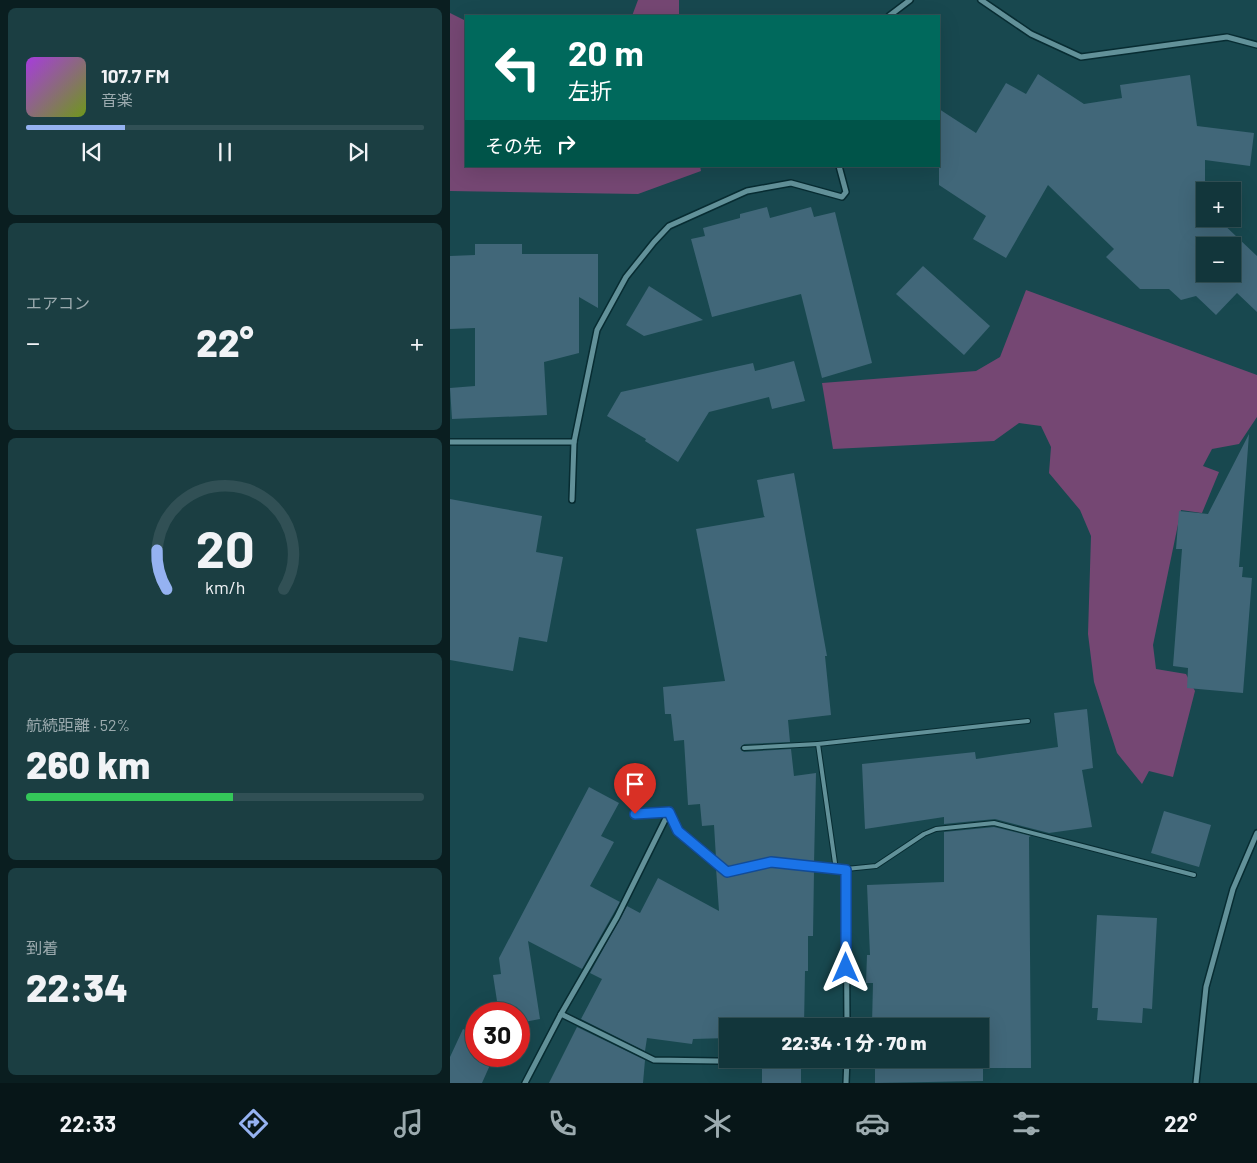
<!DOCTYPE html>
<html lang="ja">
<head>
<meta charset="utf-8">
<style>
  body { margin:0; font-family:Barlow,"Noto Sans JP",sans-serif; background:#1b3e42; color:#f1f3f6; height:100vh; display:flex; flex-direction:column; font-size:19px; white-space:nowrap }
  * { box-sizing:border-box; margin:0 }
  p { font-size:16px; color:#9cabaf }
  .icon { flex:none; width:28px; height:28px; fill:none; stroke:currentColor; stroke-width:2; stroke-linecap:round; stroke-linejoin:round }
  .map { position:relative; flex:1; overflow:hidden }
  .details { display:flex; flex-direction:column; gap:8px; padding:8px; background:#0a1e20; width:450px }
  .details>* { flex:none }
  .guide { position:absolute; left:15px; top:15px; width:475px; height:152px; border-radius:0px; box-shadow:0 5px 20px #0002,0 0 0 1px #315055; background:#00695c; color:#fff; overflow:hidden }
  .fabs { position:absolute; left:746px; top:182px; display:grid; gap:10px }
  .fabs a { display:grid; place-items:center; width:45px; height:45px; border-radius:0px; background:#12363b; box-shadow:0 5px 20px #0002,0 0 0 1px #315055; font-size:25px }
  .speed { position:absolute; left:15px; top:1002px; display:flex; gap:10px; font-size:25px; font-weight:700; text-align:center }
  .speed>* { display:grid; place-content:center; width:65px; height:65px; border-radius:50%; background:#12363b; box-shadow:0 5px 20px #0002,0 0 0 1px #315055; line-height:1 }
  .speed .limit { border:8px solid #d22; background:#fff; color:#111 }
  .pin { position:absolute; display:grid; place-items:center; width:42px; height:42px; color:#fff; margin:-51px -21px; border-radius:50% 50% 50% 0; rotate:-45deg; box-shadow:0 0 5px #0007 }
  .pin .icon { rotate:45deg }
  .me { position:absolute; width:55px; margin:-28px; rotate:0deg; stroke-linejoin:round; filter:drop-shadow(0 0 4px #0008) }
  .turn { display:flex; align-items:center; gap:18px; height:105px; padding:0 20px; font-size:22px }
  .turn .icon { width:65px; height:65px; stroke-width:2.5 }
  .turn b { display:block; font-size:35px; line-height:42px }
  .then { display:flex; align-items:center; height:48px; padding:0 20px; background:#0003; gap:10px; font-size:19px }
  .big { font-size:38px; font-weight:800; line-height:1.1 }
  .details .tile { flex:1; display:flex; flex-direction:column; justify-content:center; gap:8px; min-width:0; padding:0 18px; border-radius:8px; background:#1b3e42 }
  .details .dial { align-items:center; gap:0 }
  .dial svg { height:130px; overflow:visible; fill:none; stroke:#315055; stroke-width:7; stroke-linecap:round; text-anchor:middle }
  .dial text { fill:#f1f3f6; stroke:none }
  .song { display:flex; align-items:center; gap:15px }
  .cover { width:60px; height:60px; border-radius:8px; background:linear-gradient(135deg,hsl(280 70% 55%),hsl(80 70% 35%)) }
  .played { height:5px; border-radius:2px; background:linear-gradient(90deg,#95b2f1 25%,#315055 25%) }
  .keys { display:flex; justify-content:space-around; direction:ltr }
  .heat { display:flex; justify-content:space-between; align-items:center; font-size:28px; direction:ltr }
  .charge { height:8px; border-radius:4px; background:linear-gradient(90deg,#34c759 52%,#315055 0) }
  .trip { position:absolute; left:269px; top:1018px; width:270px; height:50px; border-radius:0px; background:#12363b; box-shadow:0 5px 20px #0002,0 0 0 1px #315055; font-weight:800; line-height:50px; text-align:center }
  .dock { display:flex; height:80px; justify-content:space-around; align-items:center; background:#071618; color:#9cabaf }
  .dock .icon { width:35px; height:35px }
  .dock .active { color:#95b2f1 }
  .dock b { font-size:22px; color:#f1f3f6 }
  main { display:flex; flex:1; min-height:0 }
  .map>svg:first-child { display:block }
  .green { fill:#754773 }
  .building { fill:#416779; fill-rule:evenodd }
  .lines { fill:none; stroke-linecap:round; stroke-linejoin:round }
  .lane-casing { stroke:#072c32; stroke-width:6 }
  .street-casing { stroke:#072c32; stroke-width:8 }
  .lane { stroke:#629199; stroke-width:4 }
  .street { stroke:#629199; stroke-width:5 }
  .route-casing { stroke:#114b97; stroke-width:12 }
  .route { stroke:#1a73e8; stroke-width:9 }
</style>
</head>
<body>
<main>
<section class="details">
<div class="tile">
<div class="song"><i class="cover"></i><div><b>107.7 FM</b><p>音楽</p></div></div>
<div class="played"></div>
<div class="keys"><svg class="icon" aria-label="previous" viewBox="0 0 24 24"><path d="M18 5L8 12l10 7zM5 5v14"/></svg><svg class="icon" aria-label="pause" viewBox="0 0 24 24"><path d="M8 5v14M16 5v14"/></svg><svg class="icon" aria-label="next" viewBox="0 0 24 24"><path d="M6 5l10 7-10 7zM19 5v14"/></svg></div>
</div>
<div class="tile"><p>エアコン</p>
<div class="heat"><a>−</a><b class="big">22°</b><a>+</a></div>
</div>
<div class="tile dial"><svg viewBox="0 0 100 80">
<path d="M14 69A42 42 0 1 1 86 69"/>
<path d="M14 69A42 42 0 0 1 8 45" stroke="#95b2f1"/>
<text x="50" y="56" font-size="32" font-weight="700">20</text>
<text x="50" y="72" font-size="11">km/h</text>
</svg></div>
<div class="tile"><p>航続距離 · 52%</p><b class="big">260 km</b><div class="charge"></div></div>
<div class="tile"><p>到着</p><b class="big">22:34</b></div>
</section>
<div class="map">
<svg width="807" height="1083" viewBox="0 0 807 1083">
  <rect width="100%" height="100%" fill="#18484f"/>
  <!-- green -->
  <g class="green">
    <path d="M 188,0 L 229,0 L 229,16 L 182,16 Z"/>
    <path d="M 0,13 L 16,21 L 16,166 L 250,166 L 251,171 L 188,194 L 0,191 Z"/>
    <path d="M 576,290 L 807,375 L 807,417 L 789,444 L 762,449 L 753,466 L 769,472 L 752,513 L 731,510 L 703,645 L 706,669 L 736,674 L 745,691 L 723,777 L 699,771 L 692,784 L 667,753 L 644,682 L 638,634 L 641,536 L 630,510 L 599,473 L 601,447 L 591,426 L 569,423 L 544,441 L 383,449 L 372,383 L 526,371 L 550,357 Z"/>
  </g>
  <!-- building -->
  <g class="building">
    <path d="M 588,74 L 634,104 L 672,98 L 670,85 L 740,75 L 747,126 L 804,133 L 800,166 L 755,160 L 755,219 L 768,219 L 807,256 L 807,312 L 787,293 L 766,315 L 746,296 L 731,300 L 719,289 L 690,289 L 656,257 L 664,249 L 598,185 L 556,258 L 523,239 L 536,216 L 489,185 L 489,109 L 526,133 L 556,83 L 576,94 ZM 755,246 L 782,246 L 782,274 L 755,274 Z"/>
    <path d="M 317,207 L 320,218 L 361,207 L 364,217 L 385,212 L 422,363 L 372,378 L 351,294 L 262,317 L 241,239 L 255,236 L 253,228 L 290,218 L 290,214 Z"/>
    <path d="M 25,244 L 72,244 L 72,254 L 148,254 L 148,308 L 129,297 L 129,353 L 94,362 L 97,415 L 2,419 L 0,388 L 25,386 L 25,328 L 0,329 L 0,256 L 25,255 Z"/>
    <path d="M 473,266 L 540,326 L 514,355 L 446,294 Z"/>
    <path d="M 199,286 L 253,320 L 194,336 L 176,325 Z"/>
    <path d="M 344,361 L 355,401 L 322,409 L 319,397 L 259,412 L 228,462 L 195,441 L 196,439 L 157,416 L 171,392 L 303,363 L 305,371 Z"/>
    <path d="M 799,434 L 789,567 L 793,567 L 792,577 L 802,578 L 793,693 L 737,688 L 738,668 L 723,666 L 732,549 L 726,549 L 729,511 L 758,514 Z"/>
    <path d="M 344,473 L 377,656 L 375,656 L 381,715 L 338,720 L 340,742 L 294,744 L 290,748 L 291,750 L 294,752 L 341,749 L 344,776 L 366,773 L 364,864 L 321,858 L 278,868 L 266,858 L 264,825 L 252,826 L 250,804 L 238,805 L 234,740 L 224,741 L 221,714 L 215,714 L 213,687 L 275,681 L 246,529 L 315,517 L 314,516 L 307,480 Z"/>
    <path d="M 0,499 L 92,516 L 86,552 L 113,557 L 97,642 L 69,637 L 63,671 L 0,660 Z"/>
    <path d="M 637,709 L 643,768 L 632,770 L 642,827 L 599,833 L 545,819 L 494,824 L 494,817 L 415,829 L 412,764 L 525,752 L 526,759 L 608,747 L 604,713 Z"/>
    <path d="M 139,787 L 169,803 L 151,836 L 164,842 L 140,886 L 170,902 L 132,969 L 78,941 L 90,1019 L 69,1023 L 69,1014 L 49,1014 L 43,975 L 51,974 L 49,958 Z"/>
    <path d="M 714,811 L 761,825 L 749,867 L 701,853 Z"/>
    <path d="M 544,827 L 581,836 L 579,837 L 581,1068 L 533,1068 L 533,1081 L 425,1083 L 425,1059 L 530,1059 L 530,1026 L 426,1026 L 426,1024 L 422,1024 L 423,983 L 416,983 L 417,955 L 420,955 L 417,885 L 494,882 L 494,832 Z"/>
    <path d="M 321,866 L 364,871 L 363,936 L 358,936 L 358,971 L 355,971 L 354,1026 L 278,1026 L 278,1038 L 243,1039 L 242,1044 L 197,1038 L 195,1051 L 131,1019 L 152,979 L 140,973 L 177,906 L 190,913 L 208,878 L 269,911 L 266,868 L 277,876 Z"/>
    <path d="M 647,915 L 707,918 L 702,1009 L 693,1008 L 692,1023 L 647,1020 L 648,1008 L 642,1008 Z"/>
    <path d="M 127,1027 L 195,1060 L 193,1083 L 99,1083 Z"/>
    <path d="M 13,1029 L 26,1035 L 26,1056 L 44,1056 L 32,1083 L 0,1083 L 0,1057 Z"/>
    <path d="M 312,1066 L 351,1067 L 351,1083 L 312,1083 Z"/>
  </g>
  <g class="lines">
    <!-- lane casing -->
    <g class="lane-casing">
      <g id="lane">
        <path d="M 294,748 L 368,744"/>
        <path d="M 185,814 L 219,812 L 228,831 L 277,872 L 321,862 L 386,870 L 426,866 L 474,834 L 486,829 L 544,823 L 744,875"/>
        <path d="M 386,870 L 368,744 L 578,721"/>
      </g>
    </g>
    <!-- street casing -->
    <g class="street-casing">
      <g id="street">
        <path d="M 531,0 L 581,34 L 631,57 L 777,37 L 807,45"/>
        <path d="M 439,16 L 460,0"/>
        <path d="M 0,442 L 124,442"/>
        <path d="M 122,500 L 124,442 L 147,330 L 176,277 L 204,242 L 219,226 L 297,191 L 341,183 L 392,197 L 396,192 L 389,166"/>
        <path d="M 396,870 L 397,1026"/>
        <path d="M 111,1014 L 204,1060 L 397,1063"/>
        <path d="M 75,1083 L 111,1014 L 167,917 L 219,812"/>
        <path d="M 396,1083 L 397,1059"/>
        <path d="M 746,1083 L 756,987 L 783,889 L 807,833"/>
      </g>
    </g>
    <!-- lane -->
    <use href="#lane" class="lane"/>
    <!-- street -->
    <use href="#street" class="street"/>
  </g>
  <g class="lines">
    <!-- route casing -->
    <g class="route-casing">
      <path id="route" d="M 185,814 L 219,812 L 228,831 L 277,872 L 321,862 L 396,870 L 396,968"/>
    </g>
    <!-- route -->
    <use href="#route" class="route"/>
  </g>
</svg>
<div class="fabs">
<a>+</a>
<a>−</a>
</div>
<div class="speed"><div class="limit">30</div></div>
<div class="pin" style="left:185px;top:814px;background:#d93025"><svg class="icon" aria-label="arrive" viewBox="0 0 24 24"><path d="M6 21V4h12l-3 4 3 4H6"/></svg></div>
<svg class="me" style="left:396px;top:968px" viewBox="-20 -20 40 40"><path d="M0-17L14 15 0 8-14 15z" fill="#1a73e8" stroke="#fff" stroke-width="4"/></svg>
<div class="trip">22:34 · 1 分 · 70 m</div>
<div class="guide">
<div class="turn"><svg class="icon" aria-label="left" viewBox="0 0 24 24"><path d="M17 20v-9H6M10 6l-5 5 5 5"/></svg><div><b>20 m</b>左折</div></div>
<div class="then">その先<svg class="icon" aria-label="right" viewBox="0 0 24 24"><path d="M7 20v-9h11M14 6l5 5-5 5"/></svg></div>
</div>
</div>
</main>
<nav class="dock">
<b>22:33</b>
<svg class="icon active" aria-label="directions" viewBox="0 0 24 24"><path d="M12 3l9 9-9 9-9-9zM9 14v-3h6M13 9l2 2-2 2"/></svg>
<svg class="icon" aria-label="music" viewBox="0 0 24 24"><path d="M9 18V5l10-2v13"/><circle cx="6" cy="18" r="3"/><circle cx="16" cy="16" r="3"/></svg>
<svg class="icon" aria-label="phone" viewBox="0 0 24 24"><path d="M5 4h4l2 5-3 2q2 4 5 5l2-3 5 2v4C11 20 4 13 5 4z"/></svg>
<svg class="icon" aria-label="climate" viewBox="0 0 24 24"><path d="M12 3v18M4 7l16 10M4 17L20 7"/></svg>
<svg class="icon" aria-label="car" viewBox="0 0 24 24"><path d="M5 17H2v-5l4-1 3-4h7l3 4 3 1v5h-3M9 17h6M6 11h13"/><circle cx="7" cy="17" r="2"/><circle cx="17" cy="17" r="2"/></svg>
<svg class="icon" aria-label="filters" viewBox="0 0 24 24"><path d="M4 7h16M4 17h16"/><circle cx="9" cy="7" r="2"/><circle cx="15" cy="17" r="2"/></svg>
<b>22°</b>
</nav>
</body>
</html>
